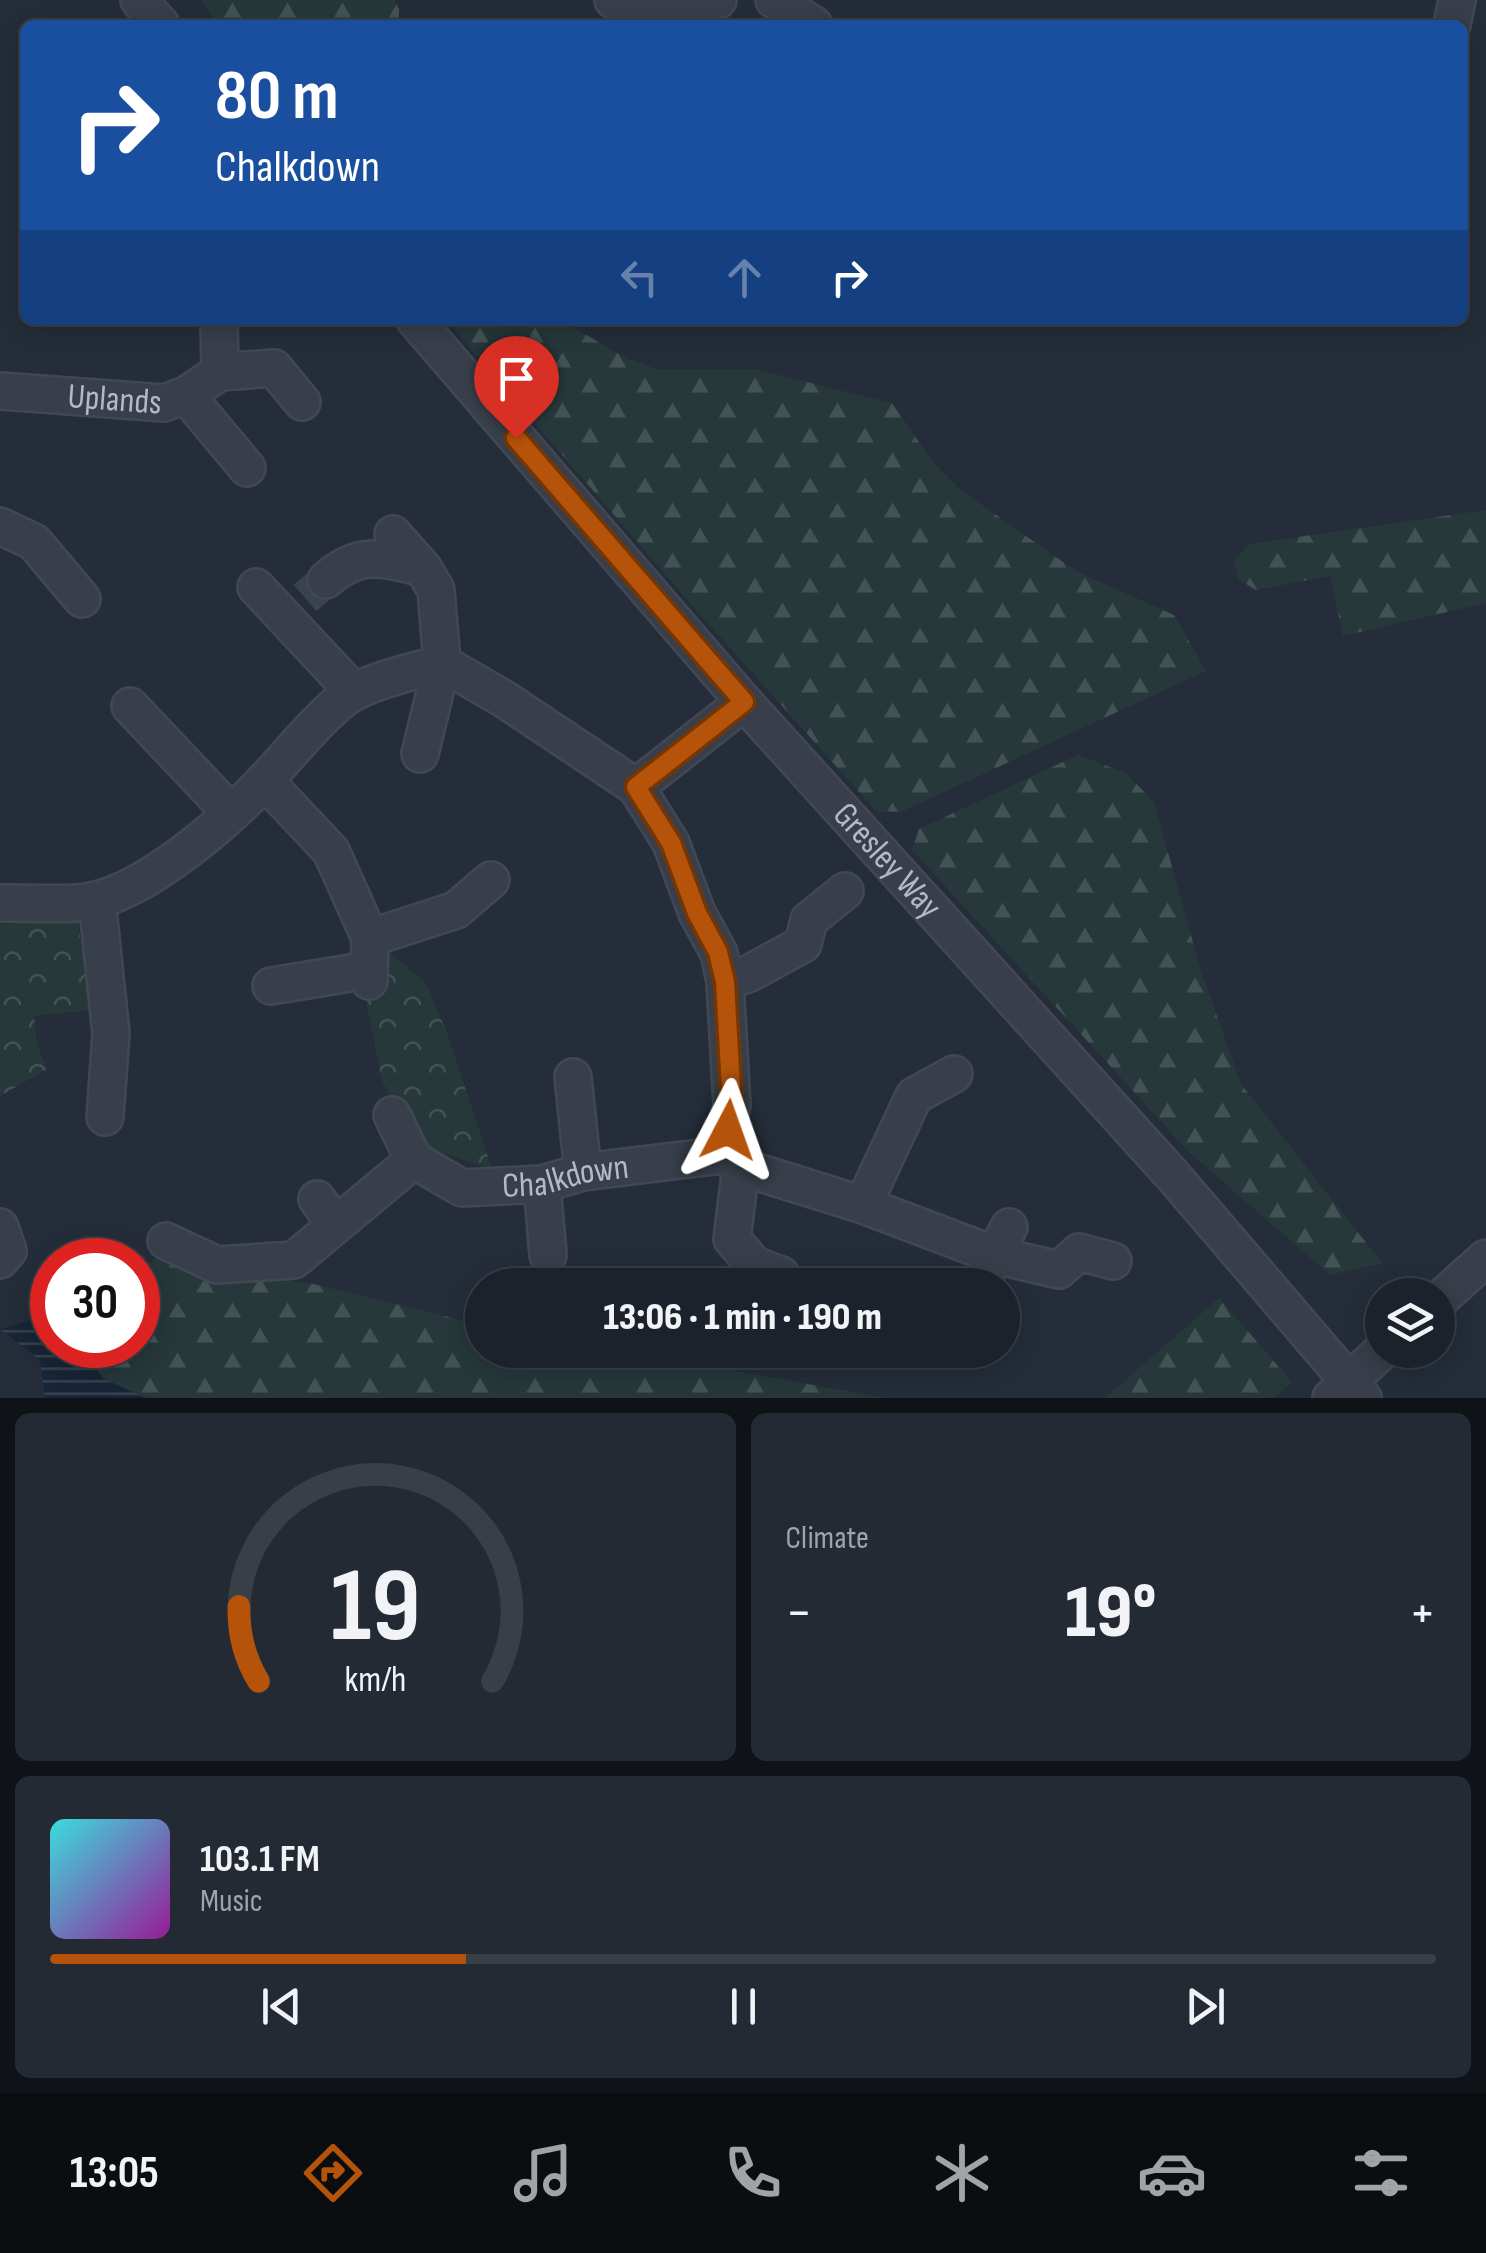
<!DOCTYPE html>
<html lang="en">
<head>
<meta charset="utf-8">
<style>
  body { margin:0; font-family:"Sofia Sans Condensed",sans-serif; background:#242a33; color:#f1f3f6; height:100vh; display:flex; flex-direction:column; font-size:38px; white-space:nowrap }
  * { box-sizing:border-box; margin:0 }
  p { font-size:32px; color:#a0a4a9 }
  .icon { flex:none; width:55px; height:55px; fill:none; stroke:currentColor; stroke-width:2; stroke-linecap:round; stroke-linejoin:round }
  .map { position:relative; height:1398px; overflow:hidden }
  .drawer { display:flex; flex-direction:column; gap:15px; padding:15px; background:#0f1318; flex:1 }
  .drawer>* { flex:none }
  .top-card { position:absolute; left:20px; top:20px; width:1448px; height:305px; border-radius:15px; box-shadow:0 5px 25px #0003,0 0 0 2px #393f47; background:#1a4fa0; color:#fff; overflow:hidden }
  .fabs { position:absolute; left:1365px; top:1278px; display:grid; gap:20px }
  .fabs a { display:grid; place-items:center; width:90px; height:90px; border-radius:50%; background:#1b222b; box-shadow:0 5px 25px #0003,0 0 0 2px #393f47; font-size:50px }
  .speed { position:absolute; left:30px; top:1238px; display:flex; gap:20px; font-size:50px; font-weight:700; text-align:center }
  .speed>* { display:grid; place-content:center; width:130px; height:130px; border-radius:50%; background:#1b222b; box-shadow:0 5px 25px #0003,0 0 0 2px #393f47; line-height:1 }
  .speed .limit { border:15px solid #d22; background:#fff; color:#111 }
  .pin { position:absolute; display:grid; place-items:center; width:85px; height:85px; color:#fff; margin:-102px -42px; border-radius:50% 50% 50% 0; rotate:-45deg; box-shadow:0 0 10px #0007 }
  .pin .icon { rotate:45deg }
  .me { position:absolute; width:110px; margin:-55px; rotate:4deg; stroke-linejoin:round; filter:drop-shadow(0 0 8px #0008) }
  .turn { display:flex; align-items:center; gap:35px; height:210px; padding:0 30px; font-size:45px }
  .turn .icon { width:130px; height:130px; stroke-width:2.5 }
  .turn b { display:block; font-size:70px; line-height:85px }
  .lanes { display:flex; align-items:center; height:95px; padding:0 30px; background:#0003; justify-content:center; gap:50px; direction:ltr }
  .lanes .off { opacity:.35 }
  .big { font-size:75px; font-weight:800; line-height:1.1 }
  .drawer .card { flex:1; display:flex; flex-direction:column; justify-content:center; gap:15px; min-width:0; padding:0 35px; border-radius:15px; background:#242a33 }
  .drawer .dial { align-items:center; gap:0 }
  .dial svg { height:260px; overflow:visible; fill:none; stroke:#393f47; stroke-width:7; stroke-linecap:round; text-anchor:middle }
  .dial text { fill:#f1f3f6; stroke:none }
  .song { display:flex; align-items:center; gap:30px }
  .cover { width:120px; height:120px; border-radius:15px; background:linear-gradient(135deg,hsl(180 70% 55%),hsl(300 70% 35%)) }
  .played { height:10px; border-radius:5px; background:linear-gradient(90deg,#b45309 30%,#393f47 30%) }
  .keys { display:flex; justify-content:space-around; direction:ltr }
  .heat { display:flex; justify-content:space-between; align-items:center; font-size:55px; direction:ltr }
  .drawer .tiles { flex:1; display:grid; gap:15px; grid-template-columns:1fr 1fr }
  .card:last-child { grid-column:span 2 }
  .trip { position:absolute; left:465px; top:1268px; width:555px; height:100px; border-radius:50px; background:#1b222b; box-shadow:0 5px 25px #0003,0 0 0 2px #393f47; font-weight:800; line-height:100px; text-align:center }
  .tabs { display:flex; height:160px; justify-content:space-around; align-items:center; background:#0b0e11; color:#a0a4a9 }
  .tabs .icon { width:70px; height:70px }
  .tabs .current { color:#b45309 }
  .tabs b { font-size:45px; color:#f1f3f6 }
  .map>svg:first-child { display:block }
  .forest { fill:url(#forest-firs) }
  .park { fill:url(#park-crowns) }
  .water { fill:url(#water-rules) }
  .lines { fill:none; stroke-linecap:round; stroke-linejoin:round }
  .minor-tunnel { stroke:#39424e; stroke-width:35; stroke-dasharray:35 18; stroke-linecap:butt }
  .minor-casing { stroke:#414853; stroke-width:40 }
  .minor { stroke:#383f4a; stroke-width:35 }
  .route-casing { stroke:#753606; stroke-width:25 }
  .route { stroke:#b45309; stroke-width:18 }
  .labels { text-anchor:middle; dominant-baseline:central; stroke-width:10; stroke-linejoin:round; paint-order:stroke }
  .street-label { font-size:35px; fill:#b3bac6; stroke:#1d242f }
</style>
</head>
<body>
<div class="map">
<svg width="1486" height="1398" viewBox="0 0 1486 1398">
  <defs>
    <pattern id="forest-firs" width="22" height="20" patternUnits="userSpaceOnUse" patternTransform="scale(2.5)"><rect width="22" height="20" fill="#26383a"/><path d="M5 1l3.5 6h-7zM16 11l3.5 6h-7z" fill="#435355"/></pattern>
    <pattern id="park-crowns" width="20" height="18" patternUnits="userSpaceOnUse" patternTransform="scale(2.5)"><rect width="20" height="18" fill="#26383a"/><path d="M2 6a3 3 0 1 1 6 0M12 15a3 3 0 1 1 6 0" fill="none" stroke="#435355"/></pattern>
    <pattern id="water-rules" width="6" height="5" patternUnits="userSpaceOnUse" patternTransform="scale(2.5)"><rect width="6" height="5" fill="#182536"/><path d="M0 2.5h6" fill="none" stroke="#374352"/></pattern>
  </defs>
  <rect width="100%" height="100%" fill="#242d39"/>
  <!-- forest -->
  <g class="forest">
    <path d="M 201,0 L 394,0 L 399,9 L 399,25 L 219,25 Z"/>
    <path d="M 446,320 L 561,320 L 626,358 L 657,369 L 754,369 L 892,403 L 932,461 L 962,491 L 1076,571 L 1174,615 L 1206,671 L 901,812 L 876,811 L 690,603 Z"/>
    <path d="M 1486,510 L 1486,603 L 1343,636 L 1330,576 L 1256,590 L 1238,579 L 1234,560 L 1249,544 Z"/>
    <path d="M 1078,755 L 1126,773 L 1154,802 L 1201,971 L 1241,1084 L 1382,1263 L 1330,1275 L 1189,1152 L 912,850 L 919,829 Z"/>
    <path d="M 159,1257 L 252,1276 L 309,1283 L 482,1325 L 482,1350 L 619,1350 L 885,1398 L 146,1398 L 104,1379 L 77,1345 L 138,1345 L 138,1280 L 141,1279 L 145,1265 Z"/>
    <path d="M 1219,1298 L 1292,1382 L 1274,1398 L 1105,1398 Z"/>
  </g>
  <!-- park -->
  <g class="park">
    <path d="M 64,920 L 78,923 L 92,1010 L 34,1016 L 37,1044 L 47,1069 L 0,1096 L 0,924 Z"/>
    <path d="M 389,952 L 426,983 L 447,1033 L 492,1169 L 422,1147 L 382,1081 L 365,997 Z"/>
  </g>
  <!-- water -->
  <path class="water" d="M 52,1314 L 52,1345 L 77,1345 L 104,1379 L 146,1398 L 45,1398 L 40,1360 L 0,1329 Z"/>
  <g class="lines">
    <!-- minor-tunnel -->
    <path class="minor-tunnel" d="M 305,598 L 326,580"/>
    <!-- minor casing -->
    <g class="minor-casing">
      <g id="minor">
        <path d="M 139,0 L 161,25"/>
        <path d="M 613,0 L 660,3 L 718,0"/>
        <path d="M 774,0 L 814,25"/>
        <path d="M 1452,25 L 1457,0"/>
        <path d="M 219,320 L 220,372"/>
        <path id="s1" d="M 415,320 L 744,702 L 1174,1177 L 1363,1398"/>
        <path d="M 220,372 L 274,368 L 302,402"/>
        <path id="s2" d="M 0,391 L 164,403 L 186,395 L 220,372"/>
        <path d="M 186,395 L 247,468"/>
        <path d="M 0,526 L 34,542 L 82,599"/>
        <path d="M 393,534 L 423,568 L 436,590 L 442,663 L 420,754"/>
        <path d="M 326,580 C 359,550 383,558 423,568"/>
        <path d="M 256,587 L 354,692"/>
        <path d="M 130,706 L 231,813"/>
        <path d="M 265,781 L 331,851 L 370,938 L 369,981"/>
        <path d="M 636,787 L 744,702"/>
        <path d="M 97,900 L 111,1034 L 105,1117"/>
        <path d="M 0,903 C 29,902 73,907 100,899 C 154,884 229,820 267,778 C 289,755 327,707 354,692 C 378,679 416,671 442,663 L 504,699 L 636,787 L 671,843 L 697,913 L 719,953 L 725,982 L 732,1105 L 723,1155"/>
        <path d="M 370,938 L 456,910 L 491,880"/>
        <path d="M 725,982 L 750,973 L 803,944 L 809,920 L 845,891"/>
        <path d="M 271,986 L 369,970"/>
        <path d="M 573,1077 L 583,1172"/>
        <path id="s3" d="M 392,1115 L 414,1160 L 462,1188 L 542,1184 L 583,1172 L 723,1155 L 741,1167 L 863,1205 L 995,1255 L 1059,1270 L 1079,1252 L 1113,1261"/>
        <path d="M 741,1167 L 732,1239 L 754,1265 L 781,1275"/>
        <path d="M 542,1184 L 548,1255"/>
        <path d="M 317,1199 L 335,1224"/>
        <path d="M 863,1205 L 914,1096 L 954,1074"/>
        <path d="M 0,1227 L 8,1251 L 0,1260"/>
        <path d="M 166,1241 L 217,1265 L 294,1260 L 414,1160"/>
        <path d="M 980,1285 L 1009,1227"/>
        <path d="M 1438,1301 L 1486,1258"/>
        <path d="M 1331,1398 L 1383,1350"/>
      </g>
    </g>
    <!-- minor -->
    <use href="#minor" class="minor"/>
  </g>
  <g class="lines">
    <!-- route casing -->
    <g class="route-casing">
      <path id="route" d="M 516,438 L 744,702 L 636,787 L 671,843 L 697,913 L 718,952 L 725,982 L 732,1105 L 728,1130"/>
    </g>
    <!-- route -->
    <use href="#route" class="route"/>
  </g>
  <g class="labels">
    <!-- street labels -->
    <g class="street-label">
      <text stroke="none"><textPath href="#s2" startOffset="115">Uplands</textPath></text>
      <text stroke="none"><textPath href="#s1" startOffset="718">Gresley Way</textPath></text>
      <text stroke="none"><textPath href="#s3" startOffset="210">Chalkdown</textPath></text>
    </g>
  </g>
</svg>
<div class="fabs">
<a><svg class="icon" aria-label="layers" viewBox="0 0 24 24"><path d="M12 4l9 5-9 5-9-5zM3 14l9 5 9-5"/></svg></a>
</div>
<div class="speed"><div class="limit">30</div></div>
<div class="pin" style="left:516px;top:438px;background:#d93025"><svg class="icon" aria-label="arrive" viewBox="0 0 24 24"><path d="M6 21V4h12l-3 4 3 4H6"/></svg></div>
<svg class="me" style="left:728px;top:1130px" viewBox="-20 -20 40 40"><path d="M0-17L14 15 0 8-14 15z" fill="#b45309" stroke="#fff" stroke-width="4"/></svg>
<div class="trip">13:06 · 1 min · 190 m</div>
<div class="top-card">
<div class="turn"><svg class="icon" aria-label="right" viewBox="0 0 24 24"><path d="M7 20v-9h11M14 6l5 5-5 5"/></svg><div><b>80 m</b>Chalkdown</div></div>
<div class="lanes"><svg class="icon off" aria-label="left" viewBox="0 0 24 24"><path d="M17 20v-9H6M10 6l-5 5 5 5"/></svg><svg class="icon off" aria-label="ahead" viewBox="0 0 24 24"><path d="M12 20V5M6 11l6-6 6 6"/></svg><svg class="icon" aria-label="right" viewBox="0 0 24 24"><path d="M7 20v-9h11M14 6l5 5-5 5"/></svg></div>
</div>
</div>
<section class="drawer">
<div class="tiles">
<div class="card dial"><svg viewBox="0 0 100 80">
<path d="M14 69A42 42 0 1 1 86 69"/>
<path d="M14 69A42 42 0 0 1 8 46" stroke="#b45309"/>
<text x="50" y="56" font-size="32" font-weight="700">19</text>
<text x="50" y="72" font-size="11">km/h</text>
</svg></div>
<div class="card"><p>Climate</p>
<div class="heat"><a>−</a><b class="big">19°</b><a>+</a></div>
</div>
<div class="card">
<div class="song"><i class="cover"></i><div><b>103.1 FM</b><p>Music</p></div></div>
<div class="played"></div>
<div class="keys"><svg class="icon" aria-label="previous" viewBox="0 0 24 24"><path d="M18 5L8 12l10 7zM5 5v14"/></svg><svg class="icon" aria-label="pause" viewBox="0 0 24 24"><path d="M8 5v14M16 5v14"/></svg><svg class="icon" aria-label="next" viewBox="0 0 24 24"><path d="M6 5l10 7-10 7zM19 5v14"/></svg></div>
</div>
</div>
</section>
<nav class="tabs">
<b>13:05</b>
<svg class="icon current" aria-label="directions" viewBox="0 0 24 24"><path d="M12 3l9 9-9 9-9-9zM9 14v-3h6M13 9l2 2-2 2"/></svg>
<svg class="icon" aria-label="music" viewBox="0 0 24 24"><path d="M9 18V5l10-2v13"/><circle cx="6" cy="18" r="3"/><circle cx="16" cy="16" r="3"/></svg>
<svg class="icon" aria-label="phone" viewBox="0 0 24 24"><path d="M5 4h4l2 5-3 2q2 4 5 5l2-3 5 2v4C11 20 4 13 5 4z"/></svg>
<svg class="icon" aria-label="climate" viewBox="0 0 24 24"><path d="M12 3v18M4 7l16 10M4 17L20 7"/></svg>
<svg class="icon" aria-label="car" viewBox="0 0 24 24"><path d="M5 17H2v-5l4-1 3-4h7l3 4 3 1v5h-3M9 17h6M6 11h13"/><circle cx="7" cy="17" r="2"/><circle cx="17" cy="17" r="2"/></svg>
<svg class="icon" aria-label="filters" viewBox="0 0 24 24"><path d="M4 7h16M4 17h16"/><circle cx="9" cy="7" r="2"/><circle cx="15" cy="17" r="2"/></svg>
</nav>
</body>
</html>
